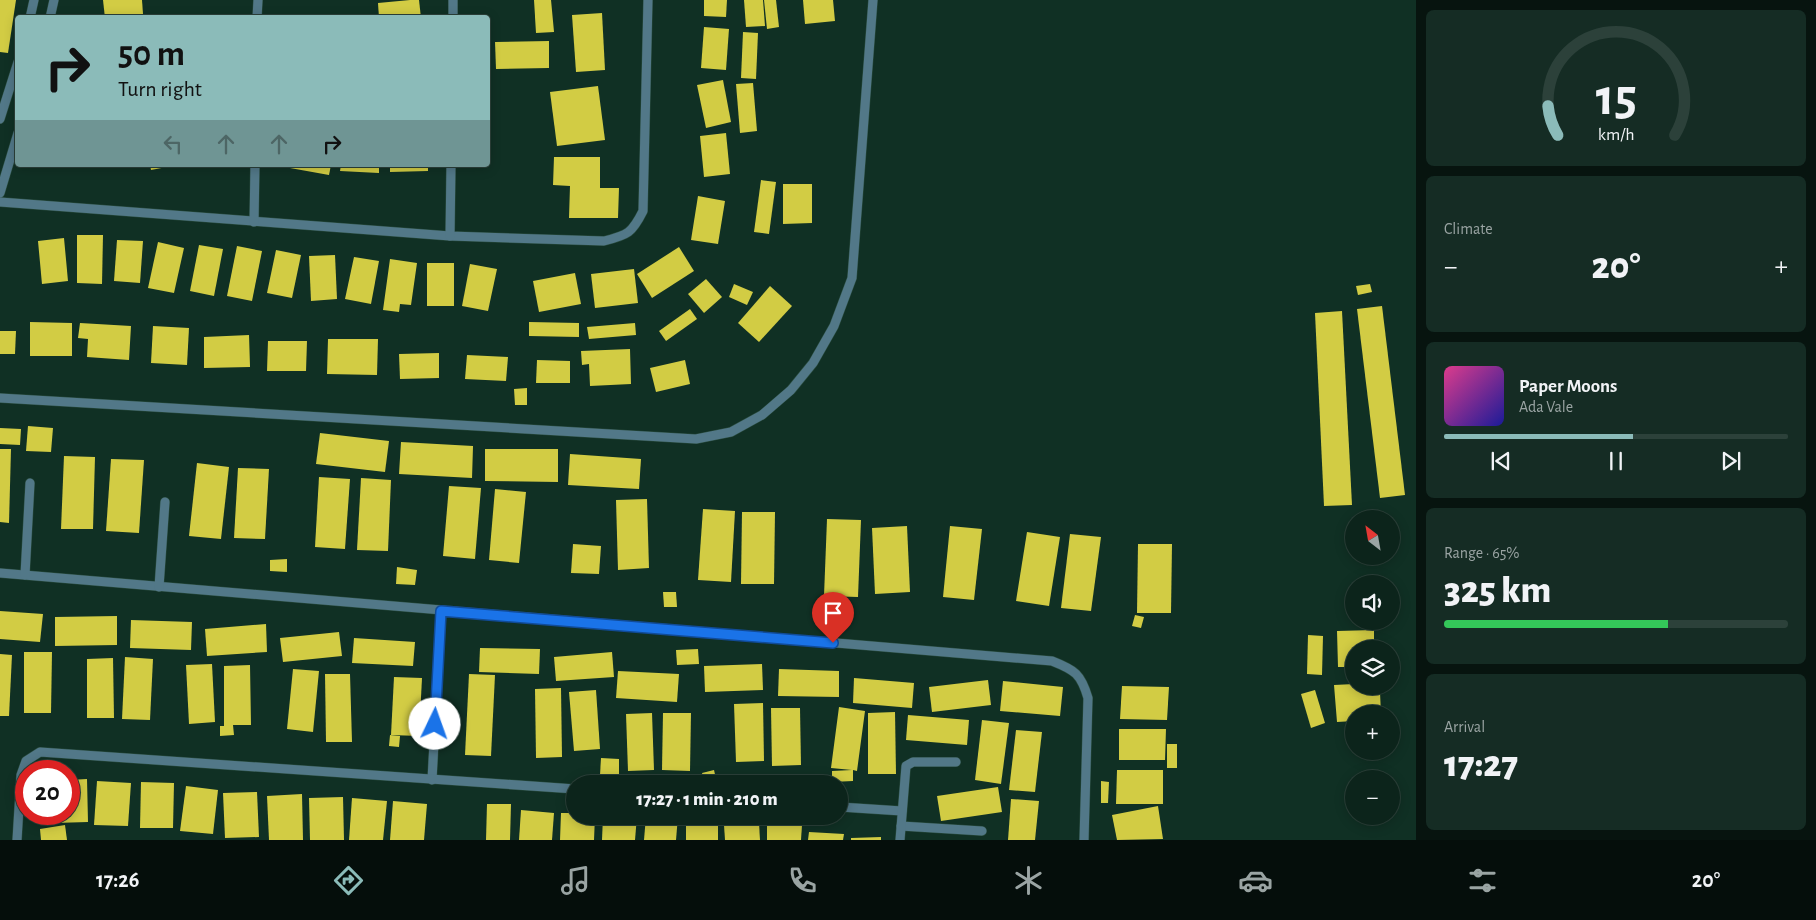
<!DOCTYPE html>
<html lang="en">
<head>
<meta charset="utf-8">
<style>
  body { margin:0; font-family:"Alegreya Sans",sans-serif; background:#152c24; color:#f1f3f6; height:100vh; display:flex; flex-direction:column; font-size:19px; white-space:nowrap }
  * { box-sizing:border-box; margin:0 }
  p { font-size:16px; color:#9aa4a3 }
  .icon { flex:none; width:28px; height:28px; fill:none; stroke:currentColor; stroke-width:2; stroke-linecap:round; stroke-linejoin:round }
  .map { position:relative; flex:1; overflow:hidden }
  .sheet { display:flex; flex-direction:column; gap:10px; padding:10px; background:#07140f; width:400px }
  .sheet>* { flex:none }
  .hud { position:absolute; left:15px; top:15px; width:475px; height:152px; border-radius:5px; box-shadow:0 2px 12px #0003,0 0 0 1px #2c413a; background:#8bbbb9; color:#111; overflow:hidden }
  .needle { width:32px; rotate:329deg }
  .buttons { position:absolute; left:1345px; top:510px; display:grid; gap:10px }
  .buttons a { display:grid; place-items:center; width:55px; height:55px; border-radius:50%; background:#0c241b; box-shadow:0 2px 12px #0003,0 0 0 1px #2c413a; font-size:25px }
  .speed { position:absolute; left:15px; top:760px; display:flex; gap:10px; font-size:25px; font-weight:700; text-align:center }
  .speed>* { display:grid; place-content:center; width:65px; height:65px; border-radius:50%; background:#0c241b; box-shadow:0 2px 12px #0003,0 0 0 1px #2c413a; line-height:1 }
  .speed .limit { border:8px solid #d22; background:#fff; color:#111 }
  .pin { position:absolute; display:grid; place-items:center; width:42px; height:42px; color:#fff; margin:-51px -21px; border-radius:50% 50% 50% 0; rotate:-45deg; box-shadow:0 0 5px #0007 }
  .pin .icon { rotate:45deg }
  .me { position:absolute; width:55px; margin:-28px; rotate:3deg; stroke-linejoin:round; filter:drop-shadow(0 0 4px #0008) }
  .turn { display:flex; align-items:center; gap:18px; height:105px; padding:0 20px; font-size:22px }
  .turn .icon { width:65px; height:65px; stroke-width:2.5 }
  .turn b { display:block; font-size:35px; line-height:42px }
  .lanes { display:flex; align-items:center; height:48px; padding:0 20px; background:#0003; justify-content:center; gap:25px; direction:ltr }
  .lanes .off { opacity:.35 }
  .big { font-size:38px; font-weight:800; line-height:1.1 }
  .sheet .card { flex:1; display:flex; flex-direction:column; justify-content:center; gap:8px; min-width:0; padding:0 18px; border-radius:8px; background:#152c24 }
  .sheet .dial { align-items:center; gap:0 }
  .dial svg { height:130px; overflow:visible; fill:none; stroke:#2c413a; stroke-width:7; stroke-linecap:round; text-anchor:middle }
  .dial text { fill:#f1f3f6; stroke:none }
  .song { display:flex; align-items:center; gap:15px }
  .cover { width:60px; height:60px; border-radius:8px; background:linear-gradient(135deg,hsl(330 70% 55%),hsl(240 70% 35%)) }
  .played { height:5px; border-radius:2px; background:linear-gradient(90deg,#8bbbb9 55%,#2c413a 55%) }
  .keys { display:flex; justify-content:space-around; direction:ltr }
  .heat { display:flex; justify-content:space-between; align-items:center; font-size:28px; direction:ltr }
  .charge { height:8px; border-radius:4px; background:linear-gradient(90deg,#34c759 65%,#2c413a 0) }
  .trip { position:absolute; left:566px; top:775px; width:282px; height:50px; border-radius:25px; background:#0c241b; box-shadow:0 2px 12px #0003,0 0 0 1px #2c413a; font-weight:800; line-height:50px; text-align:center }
  .tab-bar { display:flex; height:80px; justify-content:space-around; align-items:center; background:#050e0b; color:#9aa4a3 }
  .tab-bar .icon { width:35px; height:35px }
  .tab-bar .on { color:#8bbbb9 }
  .tab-bar b { font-size:22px; color:#f1f3f6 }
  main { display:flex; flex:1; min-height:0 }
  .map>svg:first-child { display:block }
  .building { fill:#d2cc44 }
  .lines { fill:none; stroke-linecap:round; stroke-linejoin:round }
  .service-casing { stroke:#2b4d40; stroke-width:10 }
  .service { stroke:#527888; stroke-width:9 }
  .route-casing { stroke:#114b97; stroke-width:12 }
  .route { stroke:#1a73e8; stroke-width:9 }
</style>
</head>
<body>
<main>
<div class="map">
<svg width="1416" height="840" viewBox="0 0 1416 840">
  <rect width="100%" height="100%" fill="#103024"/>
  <!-- building -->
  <g class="building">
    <path d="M 0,0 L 16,0 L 8,53 L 0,52 Z"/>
    <path d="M 103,0 L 142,0 L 143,14 L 105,18 Z"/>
    <path d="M 410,0 L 419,0 L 421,18 L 379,18 L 378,3 Z"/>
    <path d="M 534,0 L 551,0 L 554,32 L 536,33 Z"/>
    <path d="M 704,0 L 727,0 L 726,17 L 704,16 Z"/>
    <path d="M 744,0 L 763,0 L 765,26 L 746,27 Z"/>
    <path d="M 764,0 L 776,0 L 779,27 L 767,29 Z"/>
    <path d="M 803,0 L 833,0 L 835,21 L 805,24 Z"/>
    <path d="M 602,13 L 605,70 L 576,72 L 572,15 Z"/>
    <path d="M 704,27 L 729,29 L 726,70 L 701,68 Z"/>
    <path d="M 743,32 L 758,33 L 756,79 L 741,78 Z"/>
    <path d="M 549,41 L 549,68 L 496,69 L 495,42 Z"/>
    <path d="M 723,80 L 731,122 L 706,128 L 697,85 Z"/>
    <path d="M 753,83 L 757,131 L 740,133 L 736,84 Z"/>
    <path d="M 598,86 L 605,140 L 557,146 L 550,92 Z"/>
    <path d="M 726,133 L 730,174 L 704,177 L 700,136 Z"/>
    <path d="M 554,157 L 600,157 L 600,188 L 619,188 L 618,218 L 569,218 L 570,186 L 553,185 Z"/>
    <path d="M 150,165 L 172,165 L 172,166 L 151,170 Z"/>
    <path d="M 290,165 L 331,165 L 329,175 L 290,168 Z"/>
    <path d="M 341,165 L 379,165 L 379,173 L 340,171 Z"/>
    <path d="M 390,165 L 428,165 L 428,171 L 390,172 Z"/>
    <path d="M 761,180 L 776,182 L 769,234 L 754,232 Z"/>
    <path d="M 783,184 L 812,184 L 812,223 L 783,224 Z"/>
    <path d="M 698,196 L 725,201 L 718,244 L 691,240 Z"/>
    <path d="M 77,235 L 103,235 L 102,284 L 77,283 Z"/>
    <path d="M 64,238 L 68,281 L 42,284 L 38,241 Z"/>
    <path d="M 117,240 L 143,241 L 140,283 L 114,281 Z"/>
    <path d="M 158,242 L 184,248 L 174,293 L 148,288 Z"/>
    <path d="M 199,245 L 223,249 L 214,296 L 190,291 Z"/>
    <path d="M 237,246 L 262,251 L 252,301 L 227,296 Z"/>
    <path d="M 679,247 L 694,271 L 652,298 L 637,274 Z"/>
    <path d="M 276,250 L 301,255 L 292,298 L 267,293 Z"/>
    <path d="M 335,255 L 337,299 L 311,301 L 309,256 Z"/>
    <path d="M 354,257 L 379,261 L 371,304 L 345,299 Z"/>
    <path d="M 390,259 L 417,263 L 411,305 L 400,304 L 399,312 L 383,310 Z"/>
    <rect x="427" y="263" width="27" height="43"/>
    <path d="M 470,264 L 497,269 L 488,311 L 462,306 Z"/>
    <path d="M 634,269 L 638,303 L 595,308 L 591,274 Z"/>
    <path d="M 575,273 L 581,304 L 539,312 L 533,281 Z"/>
    <path d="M 706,279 L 722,297 L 704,313 L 688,294 Z"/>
    <path d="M 734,284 L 753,292 L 747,305 L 729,297 Z"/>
    <path d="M 1370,284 L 1372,292 L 1358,295 L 1356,286 Z"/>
    <path d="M 770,286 L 792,306 L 759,342 L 738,323 Z"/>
    <path d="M 1382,306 L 1405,495 L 1380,498 L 1357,309 Z"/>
    <path d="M 690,309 L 697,319 L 666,341 L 659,331 Z"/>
    <path d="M 1342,311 L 1352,505 L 1324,506 L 1315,313 Z"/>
    <path d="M 30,322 L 72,323 L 72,356 L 30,356 Z"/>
    <path d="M 529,322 L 579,323 L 579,337 L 529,336 Z"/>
    <path d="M 80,323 L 131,326 L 129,360 L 87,357 L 88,339 L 78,338 Z"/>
    <path d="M 635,323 L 636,335 L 589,339 L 587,327 Z"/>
    <path d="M 153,326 L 189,328 L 187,365 L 151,363 Z"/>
    <path d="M 0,331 L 16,331 L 15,354 L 0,354 Z"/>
    <path d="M 249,335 L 250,367 L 204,368 L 204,337 Z"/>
    <path d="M 328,339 L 378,339 L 377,375 L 327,374 Z"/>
    <path d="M 268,341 L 307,341 L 306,371 L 267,371 Z"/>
    <path d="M 630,349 L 631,384 L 590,386 L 589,364 L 582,365 L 581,351 Z"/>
    <path d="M 439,353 L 439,378 L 400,379 L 399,354 Z"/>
    <path d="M 467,355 L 508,357 L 506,381 L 465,379 Z"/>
    <path d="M 537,360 L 570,361 L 570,383 L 536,383 Z"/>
    <path d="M 685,360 L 690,384 L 656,392 L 650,368 Z"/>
    <path d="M 527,388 L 527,405 L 515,405 L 514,389 Z"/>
    <path d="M 28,426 L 53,428 L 51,452 L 26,451 Z"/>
    <path d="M 0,428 L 21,429 L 20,445 L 0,444 Z"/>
    <path d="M 320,433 L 389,441 L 385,472 L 316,464 Z"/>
    <path d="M 401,442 L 473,446 L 472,478 L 399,474 Z"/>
    <path d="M 0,449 L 11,449 L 9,523 L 0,522 Z"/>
    <path d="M 485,449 L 558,449 L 558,482 L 485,481 Z"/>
    <path d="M 570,454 L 641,459 L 639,489 L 568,485 Z"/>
    <path d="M 64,456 L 95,457 L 93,529 L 61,529 Z"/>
    <path d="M 111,459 L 144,460 L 139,533 L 106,531 Z"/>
    <path d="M 197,463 L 229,467 L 221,539 L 189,536 Z"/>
    <path d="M 238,468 L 269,469 L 265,539 L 234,538 Z"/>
    <path d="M 319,477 L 350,479 L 345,549 L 315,547 Z"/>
    <path d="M 361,478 L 391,480 L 388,551 L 357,550 Z"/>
    <path d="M 449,486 L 481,488 L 475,559 L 443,556 Z"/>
    <path d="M 495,489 L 526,492 L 519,563 L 489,560 Z"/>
    <path d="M 647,499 L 649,568 L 618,570 L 616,500 Z"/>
    <path d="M 703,509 L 735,511 L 731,582 L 698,580 Z"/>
    <path d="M 742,512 L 775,512 L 774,584 L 741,584 Z"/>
    <path d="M 827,519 L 861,520 L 858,597 L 824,596 Z"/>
    <path d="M 907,526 L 910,592 L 875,594 L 872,528 Z"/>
    <path d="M 950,526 L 982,529 L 974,600 L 943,597 Z"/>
    <path d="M 1027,532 L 1060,537 L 1049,606 L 1016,601 Z"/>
    <path d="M 1070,534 L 1101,537 L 1091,611 L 1061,608 Z"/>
    <path d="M 573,544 L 601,546 L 599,574 L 571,573 Z"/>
    <path d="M 1138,544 L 1172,544 L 1171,613 L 1137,613 Z"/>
    <path d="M 287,559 L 287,572 L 270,571 L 270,560 Z"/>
    <path d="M 397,567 L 417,570 L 415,585 L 396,584 Z"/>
    <path d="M 663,592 L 676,592 L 677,607 L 664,607 Z"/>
    <path d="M 0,611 L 43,614 L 40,642 L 0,639 Z"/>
    <path d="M 1135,615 L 1144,617 L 1141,628 L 1132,626 Z"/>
    <path d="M 117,616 L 117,645 L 55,646 L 55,617 Z"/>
    <path d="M 131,620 L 192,622 L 191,650 L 130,648 Z"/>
    <path d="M 266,624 L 267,652 L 207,656 L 205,629 Z"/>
    <path d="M 1374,630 L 1374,642 L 1383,641 L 1383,649 L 1354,649 L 1354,667 L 1338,667 L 1337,631 Z"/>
    <path d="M 339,632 L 342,656 L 283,662 L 280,638 Z"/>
    <path d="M 1308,635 L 1323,636 L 1322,675 L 1307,674 Z"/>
    <path d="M 354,638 L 415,642 L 413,666 L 352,663 Z"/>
    <path d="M 480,648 L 540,649 L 539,674 L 479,672 Z"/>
    <path d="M 698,649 L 699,664 L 677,665 L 676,650 Z"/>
    <path d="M 24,652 L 52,652 L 51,713 L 24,713 Z"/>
    <path d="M 612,652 L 614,677 L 556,681 L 554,657 Z"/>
    <path d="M 0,654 L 12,655 L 9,716 L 0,716 Z"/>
    <path d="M 125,657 L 153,659 L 150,720 L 122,719 Z"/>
    <path d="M 113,658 L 114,718 L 87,718 L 87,659 Z"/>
    <path d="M 212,664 L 215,722 L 189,724 L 186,665 Z"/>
    <path d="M 762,664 L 763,690 L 705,692 L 704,666 Z"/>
    <path d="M 250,665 L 251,725 L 233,725 L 234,735 L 220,736 L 220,726 L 224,726 L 224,666 Z"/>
    <path d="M 293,669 L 319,671 L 313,732 L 287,729 Z"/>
    <path d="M 779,669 L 839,671 L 839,697 L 778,696 Z"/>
    <path d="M 618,671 L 679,674 L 677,702 L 616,698 Z"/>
    <path d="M 325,674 L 350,674 L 352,742 L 326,742 Z"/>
    <path d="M 469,674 L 495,675 L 491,756 L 465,755 Z"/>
    <path d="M 394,677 L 422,678 L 419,736 L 391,735 Z"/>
    <path d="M 854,678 L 914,683 L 912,708 L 853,703 Z"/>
    <path d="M 988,680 L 991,705 L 932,712 L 929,687 Z"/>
    <path d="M 1003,681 L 1063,687 L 1060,716 L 1000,711 Z"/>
    <path d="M 1354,684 L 1354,686 L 1372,686 L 1373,692 L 1380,692 L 1381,714 L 1354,714 L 1354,721 L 1337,722 L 1334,685 Z"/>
    <path d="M 1122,686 L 1169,687 L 1167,720 L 1120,719 Z"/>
    <path d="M 561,688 L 562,757 L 536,758 L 535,689 Z"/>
    <path d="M 596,690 L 600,749 L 574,751 L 569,692 Z"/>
    <path d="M 1315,690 L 1325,723 L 1311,728 L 1301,694 Z"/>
    <path d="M 763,703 L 764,761 L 736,762 L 734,704 Z"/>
    <path d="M 839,707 L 865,711 L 857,771 L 853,770 L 853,781 L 832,782 L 832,771 L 852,770 L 831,768 Z"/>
    <path d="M 771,708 L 800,708 L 801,765 L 772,766 Z"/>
    <path d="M 895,712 L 896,774 L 868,774 L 868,713 Z"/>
    <path d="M 652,713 L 654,770 L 628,771 L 626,714 Z"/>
    <path d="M 663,713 L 691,713 L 690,771 L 662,770 Z"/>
    <path d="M 908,715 L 969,720 L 967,745 L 906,740 Z"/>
    <path d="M 982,720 L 1009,723 L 1001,784 L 975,780 Z"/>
    <path d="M 1119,729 L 1166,729 L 1165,760 L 1119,760 Z"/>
    <path d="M 1016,730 L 1042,732 L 1035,792 L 1009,790 Z"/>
    <path d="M 390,735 L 400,736 L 399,747 L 389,746 Z"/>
    <rect x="1167" y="744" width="10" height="24"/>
    <path d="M 601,758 L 619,759 L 619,775 L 600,775 Z"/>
    <path d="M 714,770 L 716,779 L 705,782 L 702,773 Z"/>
    <path d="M 1117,770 L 1163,770 L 1163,804 L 1116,804 Z"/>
    <path d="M 803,777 L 820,780 L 819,784 L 802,784 Z"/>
    <path d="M 87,779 L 88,822 L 54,823 L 54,814 L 69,814 L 69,780 Z"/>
    <path d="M 97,781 L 131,783 L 128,826 L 94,825 Z"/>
    <path d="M 1101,781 L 1109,782 L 1108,803 L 1101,803 Z"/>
    <path d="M 141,782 L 174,783 L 173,828 L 140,828 Z"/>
    <path d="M 186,786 L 218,790 L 213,834 L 180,831 Z"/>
    <path d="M 998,787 L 1002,812 L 941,821 L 937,796 Z"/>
    <path d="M 257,792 L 259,837 L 225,838 L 223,793 Z"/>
    <path d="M 302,794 L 303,840 L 269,840 L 267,796 Z"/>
    <path d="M 343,797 L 344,840 L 310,840 L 309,798 Z"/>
    <path d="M 352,798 L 387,801 L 383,840 L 349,840 Z"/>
    <path d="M 1011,799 L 1039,801 L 1035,840 L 1008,840 Z"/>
    <path d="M 393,801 L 427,804 L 424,840 L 390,840 Z"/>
    <path d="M 487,804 L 511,804 L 510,840 L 486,840 Z"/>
    <path d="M 1158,806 L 1163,839 L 1117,840 L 1112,815 Z"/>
    <path d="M 521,810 L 554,813 L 552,840 L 519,840 Z"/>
    <path d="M 561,813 L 575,813 L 575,816 L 595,816 L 594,840 L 560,840 Z"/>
    <path d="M 603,816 L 637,816 L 635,840 L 602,840 Z"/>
    <path d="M 646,816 L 678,816 L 676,840 L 644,840 Z"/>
    <rect x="686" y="820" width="32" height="20"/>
    <path d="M 759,823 L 760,840 L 725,840 L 724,825 Z"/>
    <path d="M 767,824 L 802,825 L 801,840 L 767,840 Z"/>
    <path d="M 65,825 L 67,840 L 41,840 L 40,829 Z"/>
    <path d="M 809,832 L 844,834 L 843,840 L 808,840 Z"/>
    <path d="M 881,837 L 881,840 L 851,840 L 851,838 Z"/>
  </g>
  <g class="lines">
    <!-- service casing -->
    <g class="service-casing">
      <g id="service">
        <path d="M 30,18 L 34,0"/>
        <path d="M 50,18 L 54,0"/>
        <path d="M 257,18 L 258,0"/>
        <path d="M 453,18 L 453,0"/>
        <path d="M 0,119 L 18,62"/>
        <path d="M 0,193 L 18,133"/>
        <path d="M 0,202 L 450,236 L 604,241 C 628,235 632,233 643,211 L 648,0"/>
        <path d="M 254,222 L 255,165"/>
        <path d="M 450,236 L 451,165"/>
        <path d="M 0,398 L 696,439 L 731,432 L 762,415 L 791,390 L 813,363 L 834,326 L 852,278 L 873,0"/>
        <path d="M 0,573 L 1052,661 C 1075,670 1081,674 1088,698 L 1084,840"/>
        <path d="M 25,575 L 30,483"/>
        <path d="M 159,587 L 165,502"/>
        <path d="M 432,780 L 441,611"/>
        <path d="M 840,807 L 902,811"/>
        <path d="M 901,826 L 982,831"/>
        <path d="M 17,840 L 21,775 L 26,761 L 40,752 L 575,789"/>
        <path d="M 900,840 L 906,766 L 913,762 L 956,762"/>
      </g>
    </g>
    <!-- service -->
    <use href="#service" class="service"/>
  </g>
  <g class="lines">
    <!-- route casing -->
    <g class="route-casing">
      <path id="route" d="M 435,724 L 441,611 L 833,643"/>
    </g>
    <!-- route -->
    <use href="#route" class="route"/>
  </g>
</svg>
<div class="buttons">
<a><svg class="needle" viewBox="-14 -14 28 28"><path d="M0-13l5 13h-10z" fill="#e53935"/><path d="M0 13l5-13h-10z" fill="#9aa4a3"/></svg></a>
<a><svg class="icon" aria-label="sound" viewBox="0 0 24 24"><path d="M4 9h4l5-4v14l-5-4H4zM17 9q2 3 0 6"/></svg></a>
<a><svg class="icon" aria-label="layers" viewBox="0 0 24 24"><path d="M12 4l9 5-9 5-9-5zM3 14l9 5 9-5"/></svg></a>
<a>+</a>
<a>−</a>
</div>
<div class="speed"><div class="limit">20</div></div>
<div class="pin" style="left:833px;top:643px;background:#d93025"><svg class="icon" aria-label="arrive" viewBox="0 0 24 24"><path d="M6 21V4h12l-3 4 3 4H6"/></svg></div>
<svg class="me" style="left:435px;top:724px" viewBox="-20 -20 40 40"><circle r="19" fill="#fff"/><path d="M0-13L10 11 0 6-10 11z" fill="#1a73e8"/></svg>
<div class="trip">17:27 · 1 min · 210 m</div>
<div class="hud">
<div class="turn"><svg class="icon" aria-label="right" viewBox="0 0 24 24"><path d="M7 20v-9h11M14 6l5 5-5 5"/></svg><div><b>50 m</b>Turn right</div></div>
<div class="lanes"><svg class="icon off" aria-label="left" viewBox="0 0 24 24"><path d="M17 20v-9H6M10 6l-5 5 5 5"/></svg><svg class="icon off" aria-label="ahead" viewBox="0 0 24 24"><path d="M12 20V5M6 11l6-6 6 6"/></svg><svg class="icon off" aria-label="ahead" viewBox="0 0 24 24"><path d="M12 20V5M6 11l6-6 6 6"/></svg><svg class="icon" aria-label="right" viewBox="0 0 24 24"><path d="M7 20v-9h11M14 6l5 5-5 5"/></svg></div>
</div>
</div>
<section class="sheet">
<div class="card dial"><svg viewBox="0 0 100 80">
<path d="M14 69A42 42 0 1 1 86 69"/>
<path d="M14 69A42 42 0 0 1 8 51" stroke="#8bbbb9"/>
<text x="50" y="56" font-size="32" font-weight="700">15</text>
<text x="50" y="72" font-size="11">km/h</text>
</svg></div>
<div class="card"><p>Climate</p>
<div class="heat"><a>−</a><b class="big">20°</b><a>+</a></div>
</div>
<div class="card">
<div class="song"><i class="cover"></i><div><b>Paper Moons</b><p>Ada Vale</p></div></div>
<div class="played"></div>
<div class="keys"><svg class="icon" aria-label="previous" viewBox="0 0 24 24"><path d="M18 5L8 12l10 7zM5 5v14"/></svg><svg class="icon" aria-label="pause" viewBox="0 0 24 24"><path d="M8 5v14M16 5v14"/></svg><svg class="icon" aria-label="next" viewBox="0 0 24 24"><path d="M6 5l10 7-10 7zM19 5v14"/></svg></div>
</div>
<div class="card"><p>Range · 65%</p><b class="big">325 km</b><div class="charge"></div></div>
<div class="card"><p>Arrival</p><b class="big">17:27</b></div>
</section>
</main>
<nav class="tab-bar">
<b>17:26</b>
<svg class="icon on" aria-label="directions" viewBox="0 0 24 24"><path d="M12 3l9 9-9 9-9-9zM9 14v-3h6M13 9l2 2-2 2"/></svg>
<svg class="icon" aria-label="music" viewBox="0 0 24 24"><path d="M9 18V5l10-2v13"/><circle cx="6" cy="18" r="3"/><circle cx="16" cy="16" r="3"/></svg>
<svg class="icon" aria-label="phone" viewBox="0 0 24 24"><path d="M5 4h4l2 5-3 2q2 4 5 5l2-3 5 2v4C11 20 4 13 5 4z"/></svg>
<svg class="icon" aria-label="climate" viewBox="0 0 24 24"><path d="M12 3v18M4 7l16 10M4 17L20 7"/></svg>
<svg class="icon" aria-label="car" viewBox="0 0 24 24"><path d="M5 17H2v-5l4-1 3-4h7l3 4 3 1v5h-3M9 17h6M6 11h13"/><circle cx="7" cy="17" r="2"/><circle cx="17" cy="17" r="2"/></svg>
<svg class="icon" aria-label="filters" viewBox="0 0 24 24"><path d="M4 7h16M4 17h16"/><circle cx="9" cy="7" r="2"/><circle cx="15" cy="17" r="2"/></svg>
<b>20°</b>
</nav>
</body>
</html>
